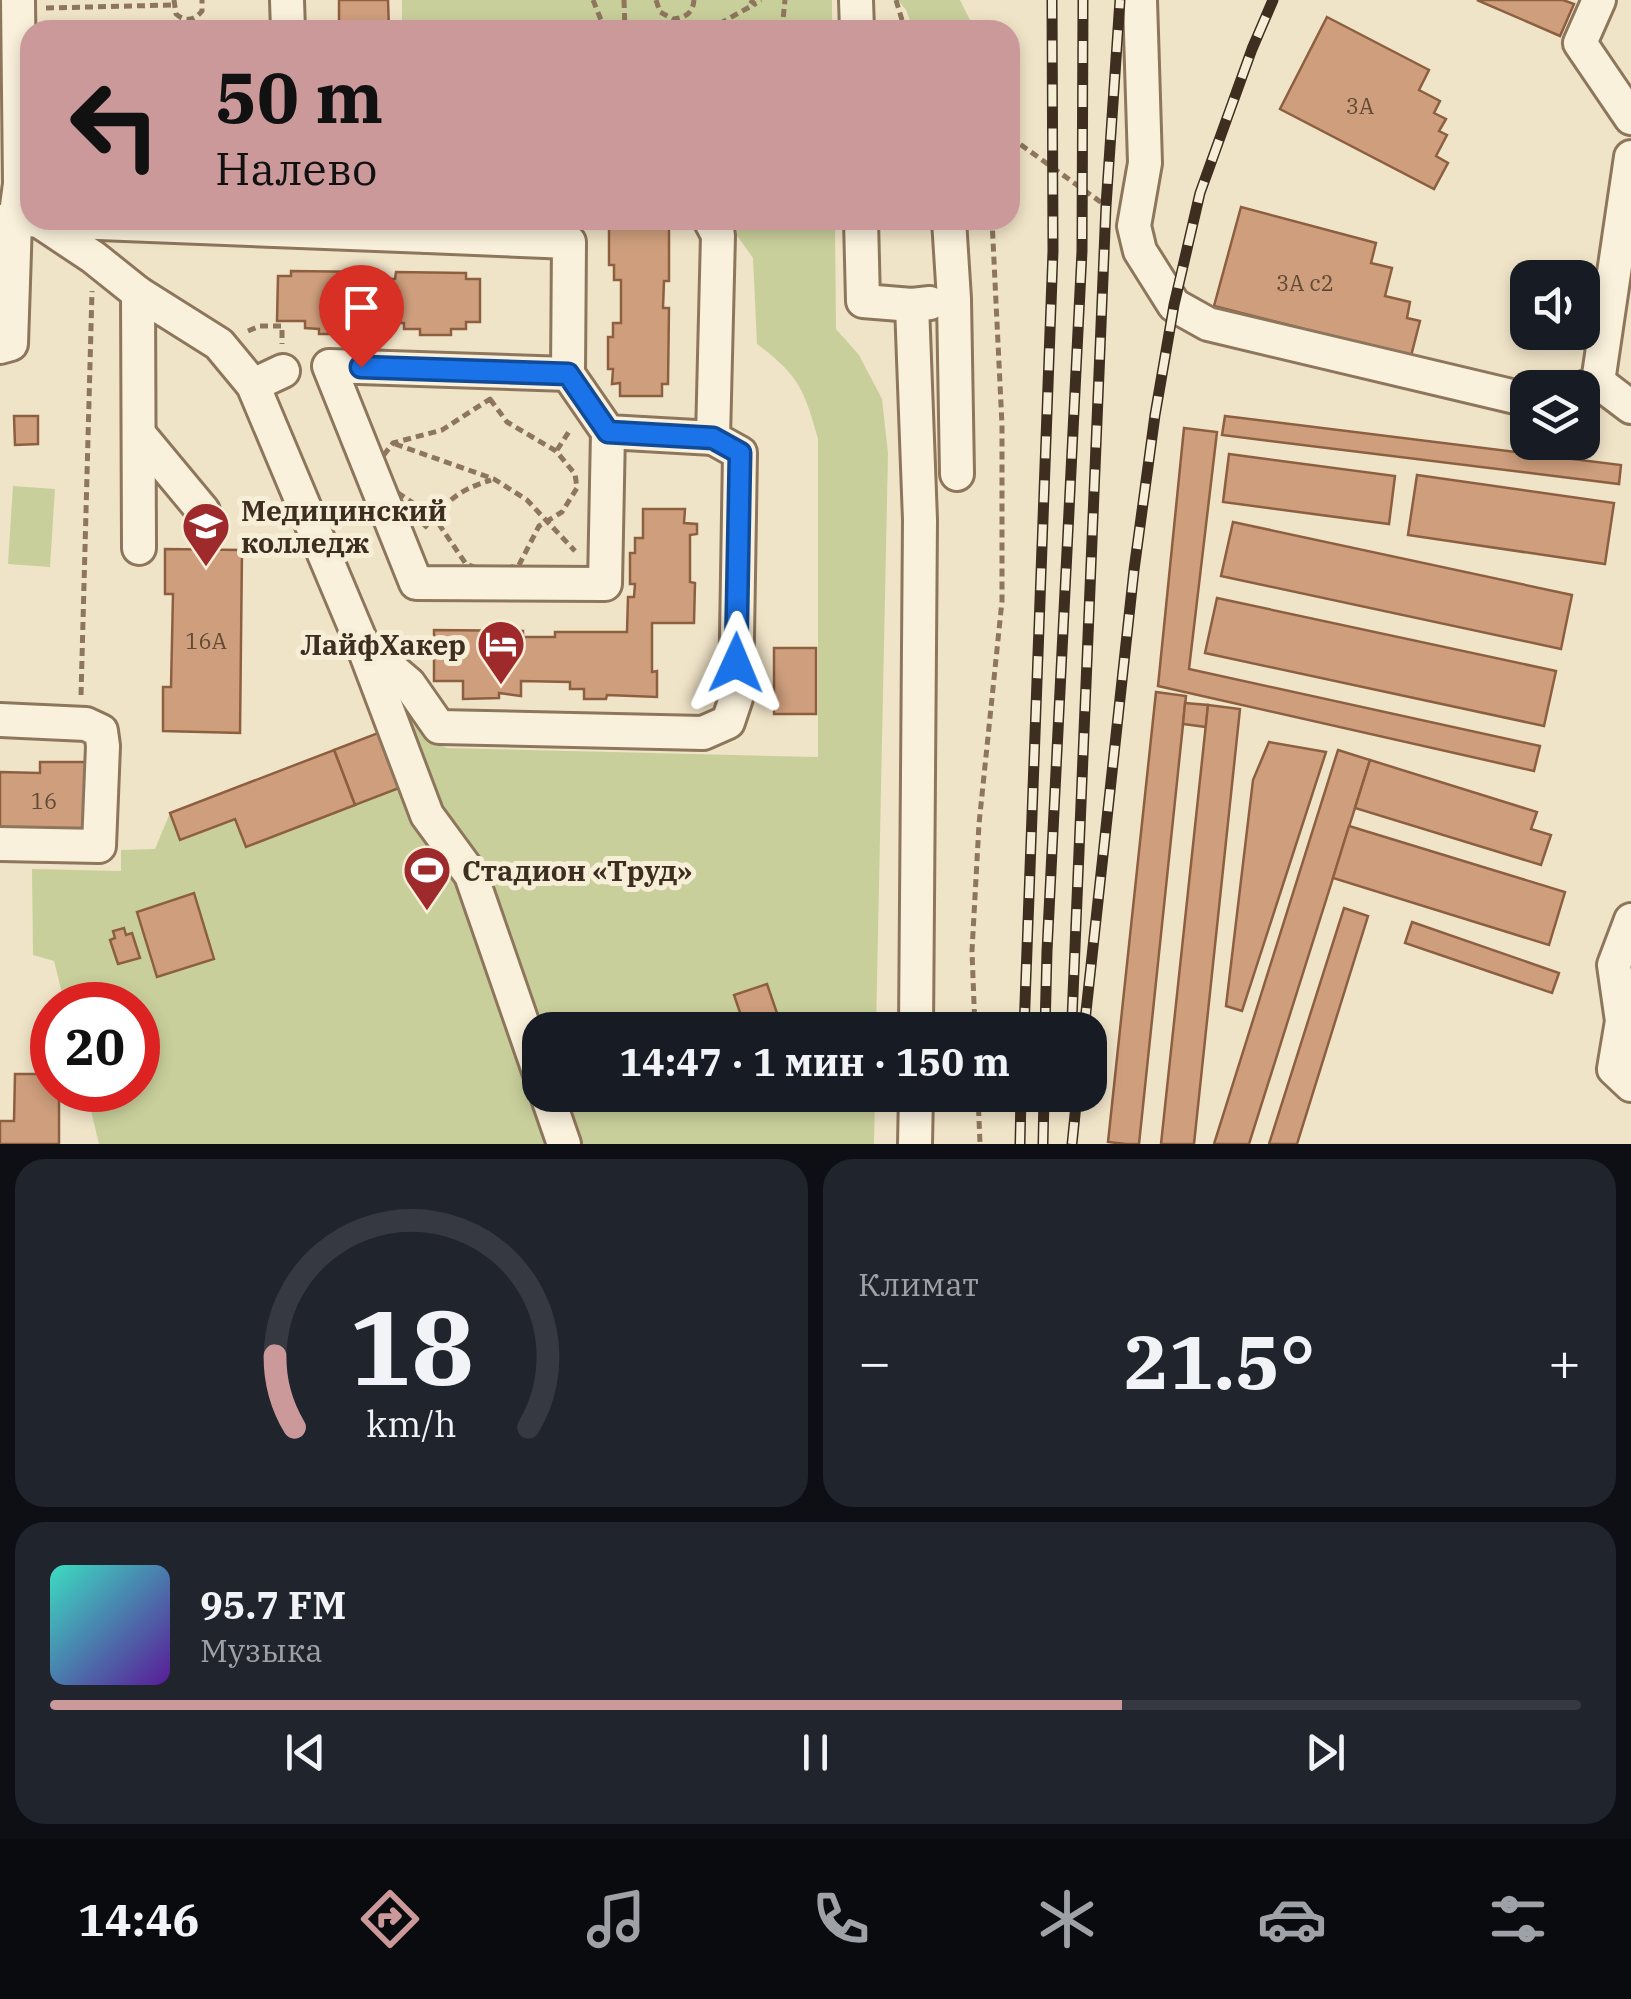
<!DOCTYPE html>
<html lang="ru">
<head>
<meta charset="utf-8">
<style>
  body { margin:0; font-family:"IBM Plex Serif",serif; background:#20242c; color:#f1f3f6; height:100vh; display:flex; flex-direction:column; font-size:38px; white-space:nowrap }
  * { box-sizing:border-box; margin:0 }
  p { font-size:32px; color:#9ea1a6 }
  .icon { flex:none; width:55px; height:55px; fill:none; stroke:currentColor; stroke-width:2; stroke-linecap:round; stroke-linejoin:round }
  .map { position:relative; height:1144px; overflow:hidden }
  .details { display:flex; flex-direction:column; gap:15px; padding:15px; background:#0d0f14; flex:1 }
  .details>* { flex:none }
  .guide { position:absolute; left:20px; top:20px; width:1000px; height:210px; border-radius:30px; box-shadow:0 5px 15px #0003; background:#cc999b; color:#111; overflow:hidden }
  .controls { position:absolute; left:1510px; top:260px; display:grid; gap:20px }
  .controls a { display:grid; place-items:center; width:90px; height:90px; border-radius:20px; background:#171b24; box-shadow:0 5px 15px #0003; font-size:50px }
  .speed { position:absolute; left:30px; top:982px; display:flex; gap:20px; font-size:50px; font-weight:700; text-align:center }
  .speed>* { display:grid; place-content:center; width:130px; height:130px; border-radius:50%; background:#171b24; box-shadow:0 5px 15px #0003; line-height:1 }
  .speed .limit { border:15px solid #d22; background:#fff; color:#111 }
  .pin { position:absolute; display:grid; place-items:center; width:85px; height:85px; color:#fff; margin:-102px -42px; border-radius:50% 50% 50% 0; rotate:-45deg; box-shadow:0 0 10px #0007 }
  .pin .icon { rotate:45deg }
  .me { position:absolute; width:110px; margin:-55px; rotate:1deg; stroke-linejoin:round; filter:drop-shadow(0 0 8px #0008) }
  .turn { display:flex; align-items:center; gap:35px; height:210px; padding:0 30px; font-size:45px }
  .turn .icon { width:130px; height:130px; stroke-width:2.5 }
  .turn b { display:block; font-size:70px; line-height:85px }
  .big { font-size:75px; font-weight:700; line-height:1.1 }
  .details .card { flex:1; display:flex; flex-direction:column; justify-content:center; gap:15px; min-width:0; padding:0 35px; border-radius:30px; background:#20242c }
  .details .dial { align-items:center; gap:0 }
  .dial svg { height:260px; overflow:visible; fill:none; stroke:#363941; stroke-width:7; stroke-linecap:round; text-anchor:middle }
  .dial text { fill:#f1f3f6; stroke:none }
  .song { display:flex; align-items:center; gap:30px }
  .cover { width:120px; height:120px; border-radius:15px; background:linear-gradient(135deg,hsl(170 70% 55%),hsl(270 70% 35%)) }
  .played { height:10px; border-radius:5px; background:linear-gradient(90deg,#cc999b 70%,#363941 70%) }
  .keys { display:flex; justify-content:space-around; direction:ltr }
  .heat { display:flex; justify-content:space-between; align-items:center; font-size:55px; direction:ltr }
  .details .tiles { flex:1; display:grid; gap:15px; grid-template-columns:1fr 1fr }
  .card:last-child { grid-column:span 2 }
  .trip { position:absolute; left:522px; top:1012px; width:585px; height:100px; border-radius:30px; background:#171b24; box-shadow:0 5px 15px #0003; font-weight:700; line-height:100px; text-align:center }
  .dock { display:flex; height:160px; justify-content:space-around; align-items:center; background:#090b0e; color:#9ea1a6 }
  .dock .icon { width:70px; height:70px }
  .dock .active { color:#cc999b }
  .dock b { font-size:45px; color:#f1f3f6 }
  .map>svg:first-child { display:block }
  .green { fill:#c9cf9b }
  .building { fill:#cf9f7d; stroke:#8d5f41; stroke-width:2.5 }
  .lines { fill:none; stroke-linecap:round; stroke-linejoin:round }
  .minor-casing { stroke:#8d765c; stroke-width:38 }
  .path { stroke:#8d765c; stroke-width:5; stroke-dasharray:8 5; stroke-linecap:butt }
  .minor { stroke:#faf1dc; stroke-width:32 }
  .rail-casing { stroke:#3d2e20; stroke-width:11 }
  .rail { stroke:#f7eed8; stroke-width:8; stroke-dasharray:22; stroke-linecap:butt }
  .route-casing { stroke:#114b97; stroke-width:25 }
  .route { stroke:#1a73e8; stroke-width:18 }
  .labels { text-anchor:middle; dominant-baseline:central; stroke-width:10; stroke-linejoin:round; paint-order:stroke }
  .number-label { font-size:22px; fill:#624a37 }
  .poi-label { font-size:28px; font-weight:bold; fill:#3d2e20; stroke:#f7eed8; text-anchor:start }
</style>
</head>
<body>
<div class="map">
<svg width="1631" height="1144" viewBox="0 0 1631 1144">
  <rect width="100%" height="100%" fill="#f0e4c8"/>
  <!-- green -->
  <g class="green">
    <rect x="402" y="0" width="430" height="30"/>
    <path d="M 898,0 L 960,0 L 971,22 L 970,30 L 914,30 L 906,10 Z"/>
    <path d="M 726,220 L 835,220 L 836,329 L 859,355 L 882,399 L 888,453 L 876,1030 L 540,1030 L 540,1095 L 875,1095 L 874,1144 L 99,1144 L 86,1090 L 138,1090 L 138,1005 L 65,1005 L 54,961 L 33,955 L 32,869 L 121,871 L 121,850 L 155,849 L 170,813 L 411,720 L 426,739 L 447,748 L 818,757 L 818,439 C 804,389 799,376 757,344 L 753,258 Z"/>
    <path d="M 13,486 L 55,489 L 50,567 L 8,564 Z"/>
  </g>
  <!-- building -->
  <g class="building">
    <path d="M 339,0 L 388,0 L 389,30 L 339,30 Z"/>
    <path d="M 1477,0 L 1563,0 L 1574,4 L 1560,36 Z"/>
    <path d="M 1327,17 L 1429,70 L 1419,90 L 1440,101 L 1434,113 L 1446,119 L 1439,131 L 1447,135 L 1436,156 L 1448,163 L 1434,189 L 1280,109 Z"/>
    <path d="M 1241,207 L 1376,243 L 1371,263 L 1392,268 L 1385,296 L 1410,302 L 1407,318 L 1420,321 L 1411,356 L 1214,306 Z"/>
    <path d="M 579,220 L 669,220 L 669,281 L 664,281 L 663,308 L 669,308 L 668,384 L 662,384 L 662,396 L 620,396 L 620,383 L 612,384 L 613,369 L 608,369 L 608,337 L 613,337 L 613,323 L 621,323 L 621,280 L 614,280 L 614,265 L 609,265 L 609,222 Z"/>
    <path d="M 291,271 L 370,272 L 370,279 L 395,279 L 396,272 L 466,273 L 466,279 L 480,279 L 480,322 L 466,322 L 466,329 L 451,329 L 451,335 L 420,335 L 420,329 L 404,329 L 404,323 L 364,322 L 364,329 L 349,329 L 349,334 L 319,334 L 319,329 L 305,328 L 305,321 L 277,321 L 278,276 L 291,276 Z"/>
    <path d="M 14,416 L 38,416 L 38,444 L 15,445 Z"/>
    <path d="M 1225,416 L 1621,465 L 1619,484 L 1222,435 Z"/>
    <path d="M 1184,428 L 1217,432 L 1189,669 L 1540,746 L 1534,771 L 1158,686 Z"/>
    <path d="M 1229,454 L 1395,476 L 1389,524 L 1223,502 Z"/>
    <path d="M 1417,475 L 1614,503 L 1605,564 L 1408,535 Z"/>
    <path d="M 643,509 L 685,509 L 684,523 L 697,524 L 697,534 L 690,535 L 690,582 L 695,583 L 694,623 L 652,623 L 652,672 L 657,671 L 657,697 L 607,695 L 606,699 L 584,699 L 584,689 L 570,689 L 570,682 L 521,681 L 521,696 L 499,693 L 499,698 L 463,699 L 463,681 L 434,681 L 434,630 L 523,631 L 523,637 L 555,637 L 555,632 L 627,632 L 628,597 L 634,597 L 635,584 L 630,584 L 630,553 L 635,553 L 635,538 L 643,538 Z"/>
    <path d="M 1233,522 L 1572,595 L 1561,649 L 1221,576 Z"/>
    <path d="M 165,549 L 242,550 L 240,733 L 163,731 L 163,687 L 171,687 L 173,594 L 165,594 Z"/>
    <path d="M 1217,598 L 1556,671 L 1544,726 L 1205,653 Z"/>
    <rect x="774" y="648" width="42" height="66"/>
    <path d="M 1156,692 L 1186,696 L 1139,1144 L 1126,1144 L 1108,1142 Z"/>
    <path d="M 1185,703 L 1208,705 L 1206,727 L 1183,724 Z"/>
    <path d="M 1208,705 L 1240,709 L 1194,1144 L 1161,1144 Z"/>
    <path d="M 378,733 L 399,788 L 355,805 L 334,750 Z"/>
    <path d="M 1269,742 L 1326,752 L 1242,1011 L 1226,1006 L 1253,780 Z"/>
    <path d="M 334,750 L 355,805 L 246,847 L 235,819 L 180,840 L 170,813 Z"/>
    <path d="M 1338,750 L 1370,760 L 1333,878 L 1249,1144 L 1214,1144 Z"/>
    <path d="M 1370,760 L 1537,812 L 1531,829 L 1551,835 L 1541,865 L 1355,808 Z"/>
    <path d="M 40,762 L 88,762 L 88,829 L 0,828 L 0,772 L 40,773 Z"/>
    <path d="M 1349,826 L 1565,892 L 1549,945 L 1333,878 Z"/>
    <path d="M 194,893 L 214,959 L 157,977 L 137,912 Z"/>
    <path d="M 1344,908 L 1368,916 L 1297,1144 L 1269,1144 Z"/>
    <path d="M 1412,922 L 1559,973 L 1552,993 L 1405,943 Z"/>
    <path d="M 124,928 L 126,935 L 132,933 L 140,958 L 118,964 L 110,940 L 115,938 L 113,931 Z"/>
    <path d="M 767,984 L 780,1022 L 756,1030 L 746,1030 L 734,995 Z"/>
    <path d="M 15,1074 L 52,1074 L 52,1090 L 59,1090 L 59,1144 L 0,1144 L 0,1121 L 14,1121 Z"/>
  </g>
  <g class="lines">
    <!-- minor casing -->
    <g class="minor-casing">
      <g id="minor">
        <path d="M 287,0 L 288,30"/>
        <path d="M 856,0 L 857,30"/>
        <path d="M 1140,0 L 1145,163 L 1134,226 L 1140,251 L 1174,305 L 1208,324 L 1528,400"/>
        <path d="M 1599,0 L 1580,43 L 1631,118"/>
        <path d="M 861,220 L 863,301 L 912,305 L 930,303"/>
        <path d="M 949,220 L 954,299 L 957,474"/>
        <path d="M 0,221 L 24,220 L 427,236 L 430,220"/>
        <path d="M 39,221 L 93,257 L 138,293 L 219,344 L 253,385 L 362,644 L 409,684 L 439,727 L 703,733 L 728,722 L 736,698 L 740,453 L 713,438 L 718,235 L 710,220"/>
        <path d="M 427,236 L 569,242 L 568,374"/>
        <path d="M 138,293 L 139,548"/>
        <path d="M 912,305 L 920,520 L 916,1030"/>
        <path d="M 0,347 L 11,344 L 15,221 L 20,184 L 18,0"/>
        <path d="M 1598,382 L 1631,407"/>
        <path d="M 253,385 L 283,371"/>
        <path d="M 1582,389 L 1598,382 L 1631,157"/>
        <path d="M 608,432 L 605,584 L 416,583 L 329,366 L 568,374 L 608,432 L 713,438"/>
        <path d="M 139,434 L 203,511"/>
        <path d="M 365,651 L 427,815 L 471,875 L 540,1074"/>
        <path d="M 0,720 L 86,724 L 101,731 L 103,746 L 99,846 L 0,844"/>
        <path d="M 1631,920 L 1614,965 L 1622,1021 L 1614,1069 L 1631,1085"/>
        <path d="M 547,1095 L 564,1144"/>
        <path d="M 915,1144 L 916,1095"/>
      </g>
    </g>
    <!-- path -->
    <g class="path">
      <path d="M 174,0 L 176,14 C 185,22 194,21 202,11 L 202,0"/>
      <path d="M 593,0 L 605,30"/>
      <path d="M 624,0 L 625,30"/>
      <path d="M 656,0 L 660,12 L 673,19 C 685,18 693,13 694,0"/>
      <path d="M 750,0 L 755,4 L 761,0"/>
      <path d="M 896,0 L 905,30"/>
      <path d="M 46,8 L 173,5"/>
      <path d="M 180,30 L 184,19"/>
      <path d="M 708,30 L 755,4"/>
      <path d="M 782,30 L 785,0"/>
      <path d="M 1010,137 L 1109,208"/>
      <path d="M 248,331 L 260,326 L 282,326 L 282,344"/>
      <path d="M 490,399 L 507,422 L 556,451 L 575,474 L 577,488 L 562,512 L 539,526 L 519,565 L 491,573 L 466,564 L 434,517 L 389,487 L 382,474 L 383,456 L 393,443 L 442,430 Z"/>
      <path d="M 395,444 L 494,479 L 527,500 L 575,551"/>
      <path d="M 557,450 L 570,430"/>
      <path d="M 424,528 C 450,500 454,492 491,480"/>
      <path d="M 81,695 L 92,291"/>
      <path d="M 975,1030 L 972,951 L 979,824 L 1002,601 L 1002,425 L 992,220"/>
      <path d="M 978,1095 L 980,1144"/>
    </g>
    <!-- minor -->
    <use href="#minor" class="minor"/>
    <!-- rail casing -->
    <g class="rail-casing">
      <g id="rail">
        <path d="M 1072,1019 L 1106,206 L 1120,0"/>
        <path d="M 1024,1030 L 1053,251 L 1052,0"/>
        <path d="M 1045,1030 L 1047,951 L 1082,251 L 1083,0"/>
        <path d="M 1084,1030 L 1134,570 L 1155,415 L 1174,305 L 1200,193 L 1252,49 L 1273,0"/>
        <path d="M 1020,1144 L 1021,1095"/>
        <path d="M 1043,1144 L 1044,1095"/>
        <path d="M 1072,1144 L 1077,1095"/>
      </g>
    </g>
    <!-- rail -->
    <use href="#rail" class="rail"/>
  </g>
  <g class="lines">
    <!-- route casing -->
    <g class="route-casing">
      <path id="route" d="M 361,367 L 568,374 L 608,432 L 713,438 L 740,453 L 736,663"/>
    </g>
    <!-- route -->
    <use href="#route" class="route"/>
  </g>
  <!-- icons -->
  <defs>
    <g id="university-pin" transform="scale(2.5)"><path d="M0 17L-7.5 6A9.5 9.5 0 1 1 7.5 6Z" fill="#9e2a2b" stroke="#f7eed8"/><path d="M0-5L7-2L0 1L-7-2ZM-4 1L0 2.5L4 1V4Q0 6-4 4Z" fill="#fff"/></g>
    <g id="hotel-pin" transform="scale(2.5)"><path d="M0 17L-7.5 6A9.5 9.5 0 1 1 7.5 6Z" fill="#9e2a2b" stroke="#f7eed8"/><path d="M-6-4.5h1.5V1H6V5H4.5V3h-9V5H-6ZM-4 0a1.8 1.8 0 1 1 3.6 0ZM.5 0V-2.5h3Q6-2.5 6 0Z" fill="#fff"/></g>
    <g id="stadium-pin" transform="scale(2.5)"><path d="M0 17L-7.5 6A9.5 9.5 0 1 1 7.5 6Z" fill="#9e2a2b" stroke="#f7eed8"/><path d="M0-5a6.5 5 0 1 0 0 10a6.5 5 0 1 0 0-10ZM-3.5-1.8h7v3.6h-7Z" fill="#fff"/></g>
  </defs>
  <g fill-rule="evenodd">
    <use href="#university-pin" x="206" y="526"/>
    <use href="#hotel-pin" x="501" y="644"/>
    <use href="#stadium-pin" x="427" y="870"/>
  </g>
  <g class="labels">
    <!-- number labels -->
    <g class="number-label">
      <text x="1360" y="105">3А</text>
      <text x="1305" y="282">3А с2</text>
      <text x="206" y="640">16А</text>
      <text x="44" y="800">16</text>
    </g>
    <!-- poi labels -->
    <g class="poi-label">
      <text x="241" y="510">Медицинский<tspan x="241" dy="32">колледж</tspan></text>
      <text x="466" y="644" text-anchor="end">ЛайфХакер</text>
      <text x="462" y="870">Стадион «Труд»</text>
    </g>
  </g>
</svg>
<div class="controls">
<a><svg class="icon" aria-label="sound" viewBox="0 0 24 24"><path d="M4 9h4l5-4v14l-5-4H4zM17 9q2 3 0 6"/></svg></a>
<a><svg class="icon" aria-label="layers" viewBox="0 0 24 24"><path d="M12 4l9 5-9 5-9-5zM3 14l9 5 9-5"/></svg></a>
</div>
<div class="speed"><div class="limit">20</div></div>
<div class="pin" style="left:361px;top:367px;background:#d93025"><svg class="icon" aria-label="arrive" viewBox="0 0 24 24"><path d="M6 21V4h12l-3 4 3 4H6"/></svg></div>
<svg class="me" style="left:736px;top:663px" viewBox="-20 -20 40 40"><path d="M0-17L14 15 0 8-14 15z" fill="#1a73e8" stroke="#fff" stroke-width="4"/></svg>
<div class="trip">14:47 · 1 мин · 150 m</div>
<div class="guide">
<div class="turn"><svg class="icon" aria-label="left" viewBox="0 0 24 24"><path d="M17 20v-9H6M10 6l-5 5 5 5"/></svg><div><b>50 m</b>Налево</div></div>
</div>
</div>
<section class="details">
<div class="tiles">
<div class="card dial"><svg viewBox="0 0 100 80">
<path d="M14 69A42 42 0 1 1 86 69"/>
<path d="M14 69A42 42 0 0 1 8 47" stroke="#cc999b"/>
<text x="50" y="56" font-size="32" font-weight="700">18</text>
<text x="50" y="72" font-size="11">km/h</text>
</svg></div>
<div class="card"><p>Климат</p>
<div class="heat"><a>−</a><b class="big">21.5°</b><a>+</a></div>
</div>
<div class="card">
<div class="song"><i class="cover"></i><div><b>95.7 FM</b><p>Музыка</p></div></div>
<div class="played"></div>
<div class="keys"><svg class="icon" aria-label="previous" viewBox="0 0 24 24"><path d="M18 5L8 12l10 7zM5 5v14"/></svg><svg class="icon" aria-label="pause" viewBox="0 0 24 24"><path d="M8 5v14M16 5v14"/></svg><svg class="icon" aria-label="next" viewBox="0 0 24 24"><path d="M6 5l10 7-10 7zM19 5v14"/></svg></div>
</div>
</div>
</section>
<nav class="dock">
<b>14:46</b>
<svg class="icon active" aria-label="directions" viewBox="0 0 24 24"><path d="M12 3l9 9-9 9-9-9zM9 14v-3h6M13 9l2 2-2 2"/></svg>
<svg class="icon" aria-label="music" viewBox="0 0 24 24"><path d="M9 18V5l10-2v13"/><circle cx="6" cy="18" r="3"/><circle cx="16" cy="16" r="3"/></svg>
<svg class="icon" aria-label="phone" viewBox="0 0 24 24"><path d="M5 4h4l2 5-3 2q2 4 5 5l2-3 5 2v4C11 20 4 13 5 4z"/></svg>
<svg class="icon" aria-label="climate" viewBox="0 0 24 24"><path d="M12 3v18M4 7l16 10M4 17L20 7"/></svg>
<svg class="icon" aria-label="car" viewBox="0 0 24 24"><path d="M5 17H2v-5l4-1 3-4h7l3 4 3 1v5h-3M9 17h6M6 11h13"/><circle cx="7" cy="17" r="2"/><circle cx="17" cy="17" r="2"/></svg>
<svg class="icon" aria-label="filters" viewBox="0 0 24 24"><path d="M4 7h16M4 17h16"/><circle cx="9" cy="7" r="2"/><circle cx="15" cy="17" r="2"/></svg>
</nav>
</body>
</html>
